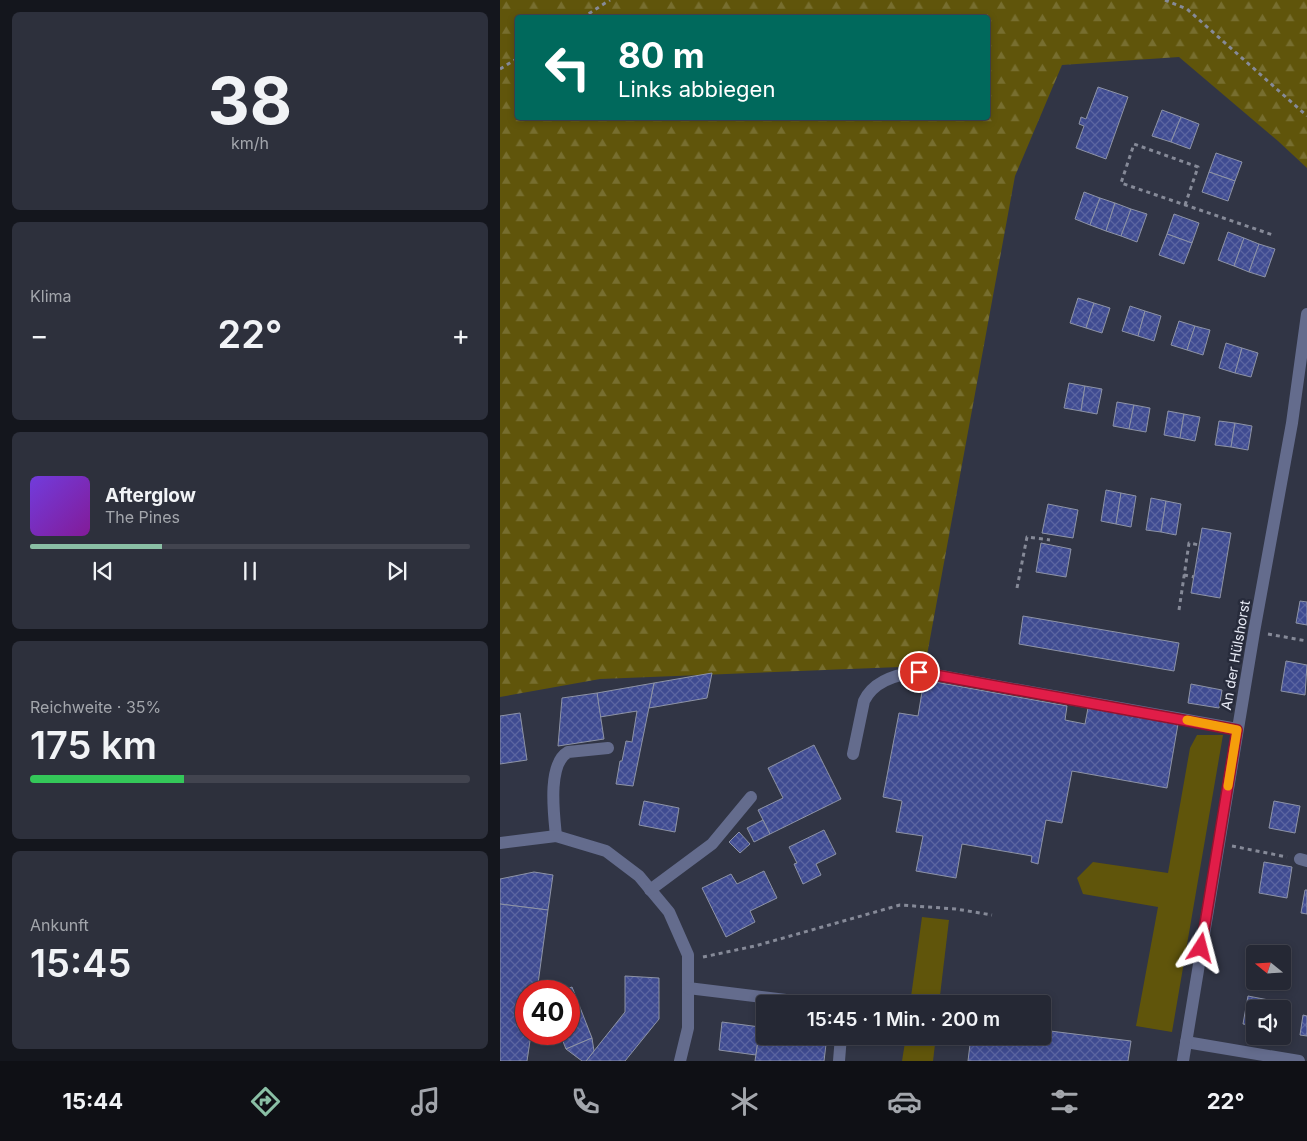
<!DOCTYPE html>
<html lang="de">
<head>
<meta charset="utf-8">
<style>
  body { margin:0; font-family:Inter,sans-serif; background:#2d303c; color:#f1f3f6; height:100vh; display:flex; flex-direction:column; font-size:19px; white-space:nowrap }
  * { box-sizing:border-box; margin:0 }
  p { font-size:16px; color:#a3a6ac }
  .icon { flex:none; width:28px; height:28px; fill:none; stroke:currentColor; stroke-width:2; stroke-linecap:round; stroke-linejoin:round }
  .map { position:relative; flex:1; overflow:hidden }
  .sheet { display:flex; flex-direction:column; gap:12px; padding:12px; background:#14161d; width:500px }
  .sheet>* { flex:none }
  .guide { position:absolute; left:15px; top:15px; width:475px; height:105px; border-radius:5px; box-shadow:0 2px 8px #0003,0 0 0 1px #42444f; background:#00695c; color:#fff; overflow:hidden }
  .needle { width:32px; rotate:288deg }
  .buttons { position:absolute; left:746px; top:945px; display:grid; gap:10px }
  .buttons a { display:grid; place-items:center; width:45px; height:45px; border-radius:5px; background:#252834; box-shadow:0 2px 8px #0003,0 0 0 1px #42444f; font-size:25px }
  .speed { position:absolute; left:15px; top:980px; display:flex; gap:10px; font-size:25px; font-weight:700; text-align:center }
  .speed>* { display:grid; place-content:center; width:65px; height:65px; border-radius:50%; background:#252834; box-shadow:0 2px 8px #0003,0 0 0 1px #42444f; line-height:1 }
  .speed .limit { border:8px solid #d22; background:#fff; color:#111 }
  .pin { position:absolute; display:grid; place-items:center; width:42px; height:42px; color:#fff; margin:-21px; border:2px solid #fff; border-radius:50%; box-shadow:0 1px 5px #0007 }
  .me { position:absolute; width:55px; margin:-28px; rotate:9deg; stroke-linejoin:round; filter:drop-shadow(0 0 4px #0008) }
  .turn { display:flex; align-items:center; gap:18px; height:105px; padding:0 20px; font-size:22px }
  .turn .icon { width:65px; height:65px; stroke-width:2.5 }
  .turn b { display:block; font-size:35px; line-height:42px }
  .big { font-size:38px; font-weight:600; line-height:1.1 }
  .sheet .tile { flex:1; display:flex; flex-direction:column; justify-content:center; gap:8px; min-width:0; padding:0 18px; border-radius:8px; background:#2d303c }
  .sheet .dial { align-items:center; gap:0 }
  .dial b { font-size:65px; line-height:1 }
  .song { display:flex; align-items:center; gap:15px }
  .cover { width:60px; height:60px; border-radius:8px; background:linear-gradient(135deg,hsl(260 70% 55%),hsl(290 70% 35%)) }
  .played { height:5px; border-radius:2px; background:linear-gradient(90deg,#8abfa5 30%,#42444f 30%) }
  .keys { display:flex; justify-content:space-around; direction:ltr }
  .heat { display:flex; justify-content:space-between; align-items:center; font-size:28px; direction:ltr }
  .charge { height:8px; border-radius:4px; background:linear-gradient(90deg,#34c759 35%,#42444f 0) }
  .trip { position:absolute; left:256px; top:995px; width:295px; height:50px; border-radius:5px; background:#252834; box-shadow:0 2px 8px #0003,0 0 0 1px #42444f; font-weight:600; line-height:50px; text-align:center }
  .menu { display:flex; height:80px; justify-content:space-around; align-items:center; background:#0f1015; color:#a3a6ac }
  .menu .icon { width:35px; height:35px }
  .menu .selected { color:#8abfa5 }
  .menu b { font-size:22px; color:#f1f3f6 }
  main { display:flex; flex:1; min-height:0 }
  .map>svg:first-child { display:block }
  .green { fill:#60550b }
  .forest { fill:url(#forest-firs); fill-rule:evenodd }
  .building { fill:url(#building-cross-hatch); stroke:#8d93a6 }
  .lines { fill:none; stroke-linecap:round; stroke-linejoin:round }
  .path { stroke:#868a98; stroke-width:3; stroke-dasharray:4 4; stroke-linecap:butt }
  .minor { stroke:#646c8d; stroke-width:12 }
  .route-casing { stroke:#92132f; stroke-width:12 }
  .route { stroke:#e11d48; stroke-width:9 }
  .slow { stroke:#f59e0b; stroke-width:9 }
  .labels { text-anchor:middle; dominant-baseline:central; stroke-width:5; stroke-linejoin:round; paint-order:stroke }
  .street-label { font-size:14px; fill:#e8ebf6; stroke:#272b3b }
</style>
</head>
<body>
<main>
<section class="sheet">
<div class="tile dial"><b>38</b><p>km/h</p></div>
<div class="tile"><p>Klima</p>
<div class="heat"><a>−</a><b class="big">22°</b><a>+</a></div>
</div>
<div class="tile">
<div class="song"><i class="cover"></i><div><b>Afterglow</b><p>The Pines</p></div></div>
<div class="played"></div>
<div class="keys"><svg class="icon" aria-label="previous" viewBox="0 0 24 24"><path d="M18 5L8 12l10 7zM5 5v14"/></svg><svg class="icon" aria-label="pause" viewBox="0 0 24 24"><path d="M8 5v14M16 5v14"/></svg><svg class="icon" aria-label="next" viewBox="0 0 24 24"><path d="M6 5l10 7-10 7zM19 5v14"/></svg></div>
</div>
<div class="tile"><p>Reichweite · 35%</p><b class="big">175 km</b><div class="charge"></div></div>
<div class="tile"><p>Ankunft</p><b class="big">15:45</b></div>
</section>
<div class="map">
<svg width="807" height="1061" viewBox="0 0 807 1061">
  <defs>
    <pattern id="forest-firs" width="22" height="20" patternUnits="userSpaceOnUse" patternTransform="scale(1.25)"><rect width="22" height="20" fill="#60550b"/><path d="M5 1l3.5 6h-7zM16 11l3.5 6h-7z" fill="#776e2f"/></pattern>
    <pattern id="building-cross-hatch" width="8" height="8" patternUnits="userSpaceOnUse" patternTransform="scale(1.25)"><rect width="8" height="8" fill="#3f4b91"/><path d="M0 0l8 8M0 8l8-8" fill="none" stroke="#5b65a1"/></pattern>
  </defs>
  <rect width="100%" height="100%" fill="#313545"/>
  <!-- green -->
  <g class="green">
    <path d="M 697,735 L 723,735 L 672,1032 L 636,1026 L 658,907 L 583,894 L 577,878 L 593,862 L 668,873 L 690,748 Z"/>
    <path d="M 422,917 L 449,920 L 439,1004 L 410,1004 Z"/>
    <path d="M 406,1036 L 436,1036 L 433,1061 L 402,1061 Z"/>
  </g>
  <!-- forest -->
  <path class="forest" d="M 0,0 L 807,0 L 807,168 L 778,141 L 679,57 L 562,65 L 515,176 L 425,666 L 100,679 L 0,697 ZM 18,18 L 488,18 L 488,118 L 18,118 Z"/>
  <!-- building -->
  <g class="building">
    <path d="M 598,87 L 628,97 L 606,159 L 576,148 L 584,126 L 579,124 L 581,117 L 586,119 Z"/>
    <path d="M 662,110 L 681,117 L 671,142 L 652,136 Z"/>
    <path d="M 681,117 L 699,124 L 690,149 L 671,142 Z"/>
    <path d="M 716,153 L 742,162 L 735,181 L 709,172 Z"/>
    <path d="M 709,172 L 735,181 L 728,201 L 702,192 Z"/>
    <path d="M 584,192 L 600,198 L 590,225 L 575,219 Z"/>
    <path d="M 600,198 L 615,203 L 606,231 L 590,225 Z"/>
    <path d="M 615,203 L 631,209 L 621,236 L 606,231 Z"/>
    <path d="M 631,209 L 647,214 L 637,242 L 621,236 Z"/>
    <path d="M 674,214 L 699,223 L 692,243 L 667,234 Z"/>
    <path d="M 728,232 L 744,238 L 734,266 L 718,260 Z"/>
    <path d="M 667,234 L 692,243 L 684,264 L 659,255 Z"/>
    <path d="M 744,238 L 759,244 L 749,272 L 734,266 Z"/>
    <path d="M 759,244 L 775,249 L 765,277 L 749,272 Z"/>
    <path d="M 578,298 L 594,303 L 586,328 L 570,323 Z"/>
    <path d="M 594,303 L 610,308 L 602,333 L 586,328 Z"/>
    <path d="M 630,306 L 645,311 L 638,336 L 622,331 Z"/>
    <path d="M 645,311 L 661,316 L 654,341 L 638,336 Z"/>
    <path d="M 679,321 L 695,326 L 687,350 L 671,345 Z"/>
    <path d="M 695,326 L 710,330 L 703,355 L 687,350 Z"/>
    <path d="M 726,343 L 742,348 L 735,373 L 719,368 Z"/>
    <path d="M 742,348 L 758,353 L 751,377 L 735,373 Z"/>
    <path d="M 569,383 L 585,386 L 581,411 L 564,408 Z"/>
    <path d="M 585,386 L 602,389 L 597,414 L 581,411 Z"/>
    <path d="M 617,402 L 634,405 L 629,429 L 613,426 Z"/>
    <path d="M 634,405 L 650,408 L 646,432 L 629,429 Z"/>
    <path d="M 668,411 L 684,414 L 680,438 L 664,435 Z"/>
    <path d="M 684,414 L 700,417 L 695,441 L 680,438 Z"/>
    <path d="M 719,421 L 735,423 L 731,447 L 715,445 Z"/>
    <path d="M 735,423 L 752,426 L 748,450 L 731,447 Z"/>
    <path d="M 606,490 L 621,493 L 616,524 L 601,521 Z"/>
    <path d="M 621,493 L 636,496 L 631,527 L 616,524 Z"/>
    <path d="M 651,498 L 666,501 L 661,532 L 646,530 Z"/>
    <path d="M 666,501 L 681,504 L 676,535 L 661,532 Z"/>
    <path d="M 548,504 L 578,510 L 573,538 L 542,533 Z"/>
    <path d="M 702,528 L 731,533 L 720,598 L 691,593 Z"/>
    <path d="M 541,543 L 571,549 L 566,577 L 536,572 Z"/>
    <path d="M 800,601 L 807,602 L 807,625 L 796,623 Z"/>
    <path d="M 523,616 L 679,643 L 674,671 L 519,644 Z"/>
    <path d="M 786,661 L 807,665 L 805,695 L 781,691 Z"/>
    <path d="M 212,673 L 207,698 L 149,708 L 154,683 Z"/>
    <path d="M 424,680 L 567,706 L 565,720 L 585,724 L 588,708 L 678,724 L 667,788 L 572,771 L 562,823 L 546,820 L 538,864 L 531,862 L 532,856 L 462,844 L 456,878 L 416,871 L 423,836 L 396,832 L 402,801 L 383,797 L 399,713 L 418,716 Z"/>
    <path d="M 154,683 L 133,786 L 116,784 L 120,761 L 122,761 L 126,741 L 132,742 L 137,711 L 100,717 L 97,693 Z"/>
    <path d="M 691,684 L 722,690 L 719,708 L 688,703 Z"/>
    <path d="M 97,693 L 104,739 L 58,746 L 62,698 Z"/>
    <path d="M 20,713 L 27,760 L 0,764 L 0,716 Z"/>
    <path d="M 314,745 L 341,799 L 270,834 L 258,810 L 283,798 L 268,768 Z"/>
    <path d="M 144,801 L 179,808 L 175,832 L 139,825 Z"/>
    <path d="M 774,801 L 800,806 L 795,833 L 769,828 Z"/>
    <path d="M 263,820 L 270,834 L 254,842 L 247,828 Z"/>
    <path d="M 324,830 L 336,854 L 316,864 L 321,875 L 303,884 L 294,864 L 297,863 L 289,847 Z"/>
    <path d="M 239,832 L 250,844 L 240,853 L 229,842 Z"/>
    <path d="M 764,862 L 792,867 L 787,898 L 759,893 Z"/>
    <path d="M 264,871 L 277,898 L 250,911 L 255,922 L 226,937 L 202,888 L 231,874 L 237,884 Z"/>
    <path d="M 34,872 L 53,875 L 48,910 L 0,904 L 0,879 Z"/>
    <path d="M 805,890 L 807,890 L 807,914 L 801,913 Z"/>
    <path d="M 0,904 L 48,910 L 37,991 L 26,991 L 26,1034 L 31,1034 L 27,1061 L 0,1061 Z"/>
    <path d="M 125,976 L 159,978 L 159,1019 L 125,1061 L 86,1061 L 125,1012 Z"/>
    <path d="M 72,987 L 92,1038 L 66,1049 L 60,1034 L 69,1034 L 69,991 L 62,991 Z"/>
    <path d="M 748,996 L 779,1002 L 777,1009 L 755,1009 L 755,1026 L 743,1024 Z"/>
    <path d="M 263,1007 L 265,1007 L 265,1028 L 260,1027 Z"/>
    <path d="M 803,1015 L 807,1016 L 807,1036 L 800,1035 Z"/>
    <path d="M 222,1022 L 260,1027 L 256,1055 L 219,1050 Z"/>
    <path d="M 260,1027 L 265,1028 L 265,1036 L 327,1036 L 324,1061 L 255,1061 Z"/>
    <path d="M 542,1030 L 631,1041 L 628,1061 L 468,1061 L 471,1036 L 542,1036 Z"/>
    <path d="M 92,1038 L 94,1051 L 86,1061 L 82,1061 L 66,1049 Z"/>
  </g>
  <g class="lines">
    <!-- path -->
    <g class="path">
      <path d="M 665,0 L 687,9 L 807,116"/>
      <path d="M 82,18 L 110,0"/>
      <path d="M 0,69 L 18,58"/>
      <path d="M 685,205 L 698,167 L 634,144 L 621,183 L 773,235"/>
      <path d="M 684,575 L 694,577"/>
      <path d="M 517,588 L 527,537 L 550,540"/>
      <path d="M 679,610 L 689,543 L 699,545"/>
      <path d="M 768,634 L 807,641"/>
      <path d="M 732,846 L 787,857"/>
      <path d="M 203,957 L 255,946 L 400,905 L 456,909 L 492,915"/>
    </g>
    <!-- minor -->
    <g class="minor">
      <path d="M 353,754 L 364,701 C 374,680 397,674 419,672 L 737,729"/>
      <path d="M 56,836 C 54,815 47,764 68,752 L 108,748"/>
      <path d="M 0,843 L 56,836 L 106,851 L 139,876 L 169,912 L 188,955 L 188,1028 L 180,1061"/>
      <path d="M 800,859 L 807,861"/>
      <path d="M 150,890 L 212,844 L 251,797"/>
      <path d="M 188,988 L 319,1004"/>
      <path d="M 686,1042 L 799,1061"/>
      <path d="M 339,1061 L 341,1036"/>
      <path d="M 683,1061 L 754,632 L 792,423 L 807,314"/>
    </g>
  </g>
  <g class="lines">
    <!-- route casing -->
    <g class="route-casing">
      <path id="route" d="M 419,672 L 737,730 L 701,948"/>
    </g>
    <!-- route -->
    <use href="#route" class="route"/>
    <!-- slow -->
    <path class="slow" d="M 687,720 L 737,730 L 728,786"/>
  </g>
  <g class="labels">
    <!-- street labels -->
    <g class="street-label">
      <text transform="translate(735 655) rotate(-80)">An der Hülshorst</text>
    </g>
  </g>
</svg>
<div class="buttons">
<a><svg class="needle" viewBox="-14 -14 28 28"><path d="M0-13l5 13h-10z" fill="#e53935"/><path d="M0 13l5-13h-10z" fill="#a3a6ac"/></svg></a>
<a><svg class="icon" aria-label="sound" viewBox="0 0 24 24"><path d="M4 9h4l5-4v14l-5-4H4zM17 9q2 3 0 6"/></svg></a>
</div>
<div class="speed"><div class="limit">40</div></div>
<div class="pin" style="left:419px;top:672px;background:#d93025"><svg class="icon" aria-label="arrive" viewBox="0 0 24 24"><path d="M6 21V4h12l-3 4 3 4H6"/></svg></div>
<svg class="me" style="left:701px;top:948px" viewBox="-20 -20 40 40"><path d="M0-17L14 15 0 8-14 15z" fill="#e11d48" stroke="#fff" stroke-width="4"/></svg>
<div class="trip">15:45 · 1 Min. · 200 m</div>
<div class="guide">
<div class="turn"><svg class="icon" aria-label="left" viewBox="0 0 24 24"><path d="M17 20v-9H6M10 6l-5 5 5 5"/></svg><div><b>80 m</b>Links abbiegen</div></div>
</div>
</div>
</main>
<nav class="menu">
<b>15:44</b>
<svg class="icon selected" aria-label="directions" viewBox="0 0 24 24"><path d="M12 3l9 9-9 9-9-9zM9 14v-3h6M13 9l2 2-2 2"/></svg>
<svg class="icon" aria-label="music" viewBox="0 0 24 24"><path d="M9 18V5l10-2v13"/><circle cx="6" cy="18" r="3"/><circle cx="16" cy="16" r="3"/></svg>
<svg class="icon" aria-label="phone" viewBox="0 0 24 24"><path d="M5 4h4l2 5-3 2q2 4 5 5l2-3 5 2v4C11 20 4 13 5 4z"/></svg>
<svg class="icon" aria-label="climate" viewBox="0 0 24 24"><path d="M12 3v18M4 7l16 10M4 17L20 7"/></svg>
<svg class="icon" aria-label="car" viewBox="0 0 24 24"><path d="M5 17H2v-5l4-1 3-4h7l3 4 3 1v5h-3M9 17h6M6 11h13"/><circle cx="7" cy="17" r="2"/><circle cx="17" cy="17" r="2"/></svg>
<svg class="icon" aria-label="filters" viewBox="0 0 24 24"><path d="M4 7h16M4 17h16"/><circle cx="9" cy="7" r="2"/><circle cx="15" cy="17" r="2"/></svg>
<b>22°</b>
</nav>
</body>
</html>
